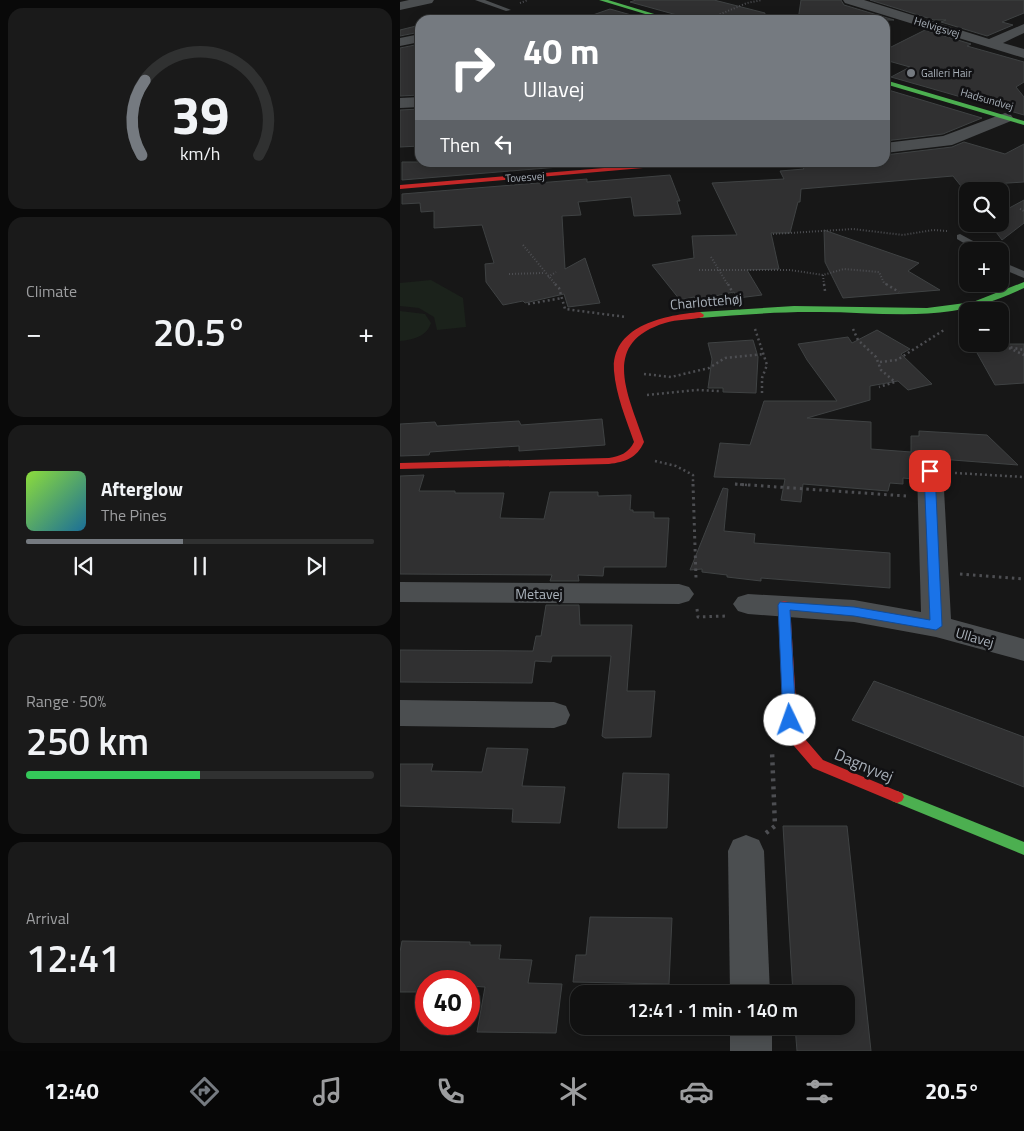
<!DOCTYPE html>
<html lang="en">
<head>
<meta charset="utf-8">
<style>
  body { margin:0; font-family:"Titillium Web",sans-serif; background:#1a1a1a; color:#f1f3f6; height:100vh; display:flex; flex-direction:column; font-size:19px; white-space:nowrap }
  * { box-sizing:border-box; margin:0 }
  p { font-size:16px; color:#9c9d9f }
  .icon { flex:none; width:28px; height:28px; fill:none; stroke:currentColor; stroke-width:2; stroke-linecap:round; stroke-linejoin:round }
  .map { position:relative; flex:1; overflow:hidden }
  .sheet { display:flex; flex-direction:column; gap:8px; padding:8px; background:#090909; width:400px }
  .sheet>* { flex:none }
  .banner { position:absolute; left:15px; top:15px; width:475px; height:152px; border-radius:15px; box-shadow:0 2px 12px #0003,0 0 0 1px #303131; background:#757a80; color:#fff; overflow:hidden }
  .fabs { position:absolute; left:559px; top:182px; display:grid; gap:10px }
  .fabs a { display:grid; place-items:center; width:50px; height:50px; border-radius:10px; background:#111; box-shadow:0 2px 12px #0003,0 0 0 1px #303131; font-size:25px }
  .speed { position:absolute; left:15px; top:970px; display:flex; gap:10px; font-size:25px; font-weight:700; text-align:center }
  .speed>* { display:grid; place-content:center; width:65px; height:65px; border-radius:50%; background:#111; box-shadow:0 2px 12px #0003,0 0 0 1px #303131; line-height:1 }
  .speed .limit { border:8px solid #d22; background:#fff; color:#111 }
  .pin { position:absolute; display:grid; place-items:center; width:42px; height:42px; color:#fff; margin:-21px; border-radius:10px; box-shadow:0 2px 8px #0006 }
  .me { position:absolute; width:55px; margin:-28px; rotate:357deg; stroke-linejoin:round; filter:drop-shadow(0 0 4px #0008) }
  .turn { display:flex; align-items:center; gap:18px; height:105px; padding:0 25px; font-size:22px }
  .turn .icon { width:65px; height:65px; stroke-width:2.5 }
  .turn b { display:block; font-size:35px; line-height:42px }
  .then { display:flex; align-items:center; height:48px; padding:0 25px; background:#0003; gap:10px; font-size:19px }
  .big { font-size:38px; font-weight:600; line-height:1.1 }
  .sheet .widget { flex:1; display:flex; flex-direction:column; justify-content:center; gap:8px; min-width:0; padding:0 18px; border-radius:15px; background:#1a1a1a }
  .sheet .dial { align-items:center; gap:0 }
  .dial svg { height:130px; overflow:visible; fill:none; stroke:#303131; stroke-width:7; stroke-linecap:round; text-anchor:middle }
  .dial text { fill:#f1f3f6; stroke:none }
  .song { display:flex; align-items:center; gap:15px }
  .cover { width:60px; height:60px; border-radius:8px; background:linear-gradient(135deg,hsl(90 70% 55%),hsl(200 70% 35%)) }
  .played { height:5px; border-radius:2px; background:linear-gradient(90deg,#757a80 45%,#303131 45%) }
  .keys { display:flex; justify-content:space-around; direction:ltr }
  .heat { display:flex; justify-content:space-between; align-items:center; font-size:28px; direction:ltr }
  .charge { height:8px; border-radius:4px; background:linear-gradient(90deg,#34c759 50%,#303131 0) }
  .trip { position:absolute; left:170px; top:985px; width:285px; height:50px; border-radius:15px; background:#111; box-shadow:0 2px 12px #0003,0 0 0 1px #303131; font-weight:600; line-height:50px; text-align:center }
  .tab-bar { display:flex; height:80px; justify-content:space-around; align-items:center; background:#070707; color:#9c9d9f }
  .tab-bar .icon { width:35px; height:35px }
  .tab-bar .on { color:#757a80 }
  .tab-bar b { font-size:22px; color:#f1f3f6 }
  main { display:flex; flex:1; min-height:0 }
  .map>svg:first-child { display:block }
  .green { fill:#1b221b }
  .building { fill:#303031; stroke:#3f4243 }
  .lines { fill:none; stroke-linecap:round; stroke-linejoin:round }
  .path-far3 { stroke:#4d4e52; stroke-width:2; stroke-dasharray:1 2; stroke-linecap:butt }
  .path-far2 { stroke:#4d4e52; stroke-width:2.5; stroke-dasharray:2 3; stroke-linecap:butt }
  .path-far1 { stroke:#4d4e52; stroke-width:3; stroke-dasharray:2.5 4; stroke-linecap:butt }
  .path { stroke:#4d4e52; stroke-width:4.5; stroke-dasharray:3 5; stroke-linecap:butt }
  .lane { fill:#4b4e50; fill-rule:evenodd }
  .street { fill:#4b4e50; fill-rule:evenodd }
  .fast { fill:#4caf50; fill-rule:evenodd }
  .jam { fill:#c62828; fill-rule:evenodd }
  .route { fill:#1a73e8; stroke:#114b97 }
  .poi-dot { fill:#757a80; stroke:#111113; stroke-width:2 }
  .labels { text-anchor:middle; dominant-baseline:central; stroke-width:5; stroke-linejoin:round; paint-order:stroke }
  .far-street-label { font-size:11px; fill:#a8b0b9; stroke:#111113 }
  .far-poi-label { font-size:11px; fill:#a8b0b9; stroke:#111113; text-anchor:start }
  .street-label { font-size:14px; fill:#a8b0b9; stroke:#111113 }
  .near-street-label { font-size:16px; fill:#a8b0b9; stroke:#111113 }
</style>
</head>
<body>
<main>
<section class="sheet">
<div class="widget dial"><svg viewBox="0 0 100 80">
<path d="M14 69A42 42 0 1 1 86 69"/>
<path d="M14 69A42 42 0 0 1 16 23" stroke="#757a80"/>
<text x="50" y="56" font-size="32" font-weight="700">39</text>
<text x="50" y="72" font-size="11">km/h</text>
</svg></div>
<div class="widget"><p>Climate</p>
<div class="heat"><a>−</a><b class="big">20.5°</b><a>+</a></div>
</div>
<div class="widget">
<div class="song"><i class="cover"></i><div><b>Afterglow</b><p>The Pines</p></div></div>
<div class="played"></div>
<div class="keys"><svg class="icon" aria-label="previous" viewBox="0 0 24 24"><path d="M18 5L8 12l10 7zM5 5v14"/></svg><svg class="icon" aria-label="pause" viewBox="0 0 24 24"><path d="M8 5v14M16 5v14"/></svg><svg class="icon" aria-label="next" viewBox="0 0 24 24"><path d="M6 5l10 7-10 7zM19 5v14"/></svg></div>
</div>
<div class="widget"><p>Range · 50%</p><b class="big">250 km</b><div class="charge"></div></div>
<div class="widget"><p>Arrival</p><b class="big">12:41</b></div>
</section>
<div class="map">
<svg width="624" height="1051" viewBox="0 0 624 1051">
  <rect width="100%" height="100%" fill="#171717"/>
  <!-- green -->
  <g class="green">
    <path d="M 31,280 L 63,298 L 66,327 L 37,330 L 34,317 L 19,308 L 0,306 L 0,283 Z"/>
    <path d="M 0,311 L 25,314 L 31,323 C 27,336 13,340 0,341 Z"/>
  </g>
  <!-- building -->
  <g class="building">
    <path d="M 236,0 L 314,0 L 365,13 L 364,20 L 280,20 L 277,15 L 230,2 Z"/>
    <path d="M 401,0 L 441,0 L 444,5 L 494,20 L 398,20 Z"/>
    <path d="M 470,0 L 624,0 L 624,13 L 602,22 L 613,25 L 587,36 L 541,22 L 546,20 L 534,20 Z"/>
    <path d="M 210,9 L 249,20 L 188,20 L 187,17 Z"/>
    <path d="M 20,25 L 20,32 L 0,36 L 0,30 Z"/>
    <path d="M 525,30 L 571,44 L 567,46 L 624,62 L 624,82 L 616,87 L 624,97 L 624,115 L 491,77 L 510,67 L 485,60 L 485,50 Z"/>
    <path d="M 20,44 L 20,95 L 0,96 L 0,48 Z"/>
    <path d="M 485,89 L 582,118 L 543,134 L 485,141 Z"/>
    <path d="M 20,109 L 20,146 L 0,147 L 0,110 Z"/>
    <path d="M 564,142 L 605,154 L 624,144 L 624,182 L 561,186 L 553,176 L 401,189 L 400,202 L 398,202 L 390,233 L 371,233 L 379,269 L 347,270 L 362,295 L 338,298 L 334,292 L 296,300 L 294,297 L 280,300 L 252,265 L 294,258 L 292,236 L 337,235 L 312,183 L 384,179 L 380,171 L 404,169 L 401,165 L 485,162 L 485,155 L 552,147 Z"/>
    <path d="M 2,162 L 182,162 L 183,165 L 2,180 Z"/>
    <path d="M 270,175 L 280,201 L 277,201 L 281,214 L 234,216 L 231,197 L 178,202 L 181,215 L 162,216 L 165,269 L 185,258 L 200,303 L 168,307 L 164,294 L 125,303 L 123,301 L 103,305 L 86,282 L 85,264 L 94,263 L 82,225 L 34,228 L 34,211 L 21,212 L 20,203 L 2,204 L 2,194 L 187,179 L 187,182 Z"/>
    <path d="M 624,200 L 624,223 L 602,240 L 590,224 L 600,224 L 600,213 Z"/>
    <path d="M 424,230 L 519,263 L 508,271 L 540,290 L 443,298 L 425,262 Z"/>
    <path d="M 477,330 L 510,349 L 501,354 L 532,384 L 508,390 L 498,381 L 470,386 L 470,400 L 407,418 L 471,422 L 471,449 L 511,452 L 511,436 L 519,436 L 519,431 L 587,435 L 618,465 L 513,457 L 513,479 L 503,478 L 503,484 L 490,483 L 488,491 L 403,484 L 401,502 L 381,500 L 385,479 L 314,477 L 320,443 L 350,445 L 364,401 L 437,401 L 407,360 L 398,344 L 448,337 L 452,343 Z"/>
    <path d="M 353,340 L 358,357 L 356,393 L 323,392 L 323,388 L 308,388 L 312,359 L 308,343 Z"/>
    <path d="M 572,344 L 624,344 L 624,383 L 595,385 Z"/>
    <path d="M 202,419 L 205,445 L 119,451 L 119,446 L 30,452 L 29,455 L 0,456 L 0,424 L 35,422 L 37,426 L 119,421 L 121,425 Z"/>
    <path d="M 24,475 L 19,491 L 55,491 L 55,493 L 104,493 L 100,518 L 144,519 L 150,492 L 198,492 L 198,496 L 231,495 L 230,510 L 233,510 L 233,512 L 254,512 L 254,518 L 269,518 L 266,567 L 204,567 L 203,576 L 178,575 L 179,581 L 150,581 L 152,575 L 0,574 L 0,476 Z"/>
    <path d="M 323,488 L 328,489 L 324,531 L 355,534 L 354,543 L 490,553 L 490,588 L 361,578 L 361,581 L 327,577 L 327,575 L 302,572 L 302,569 L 290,570 Z"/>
    <path d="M 146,605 L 179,605 L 180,625 L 232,625 L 227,691 L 255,691 L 251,737 L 205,738 L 202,736 L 211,656 L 152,656 L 151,662 L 135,661 L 132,683 L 0,682 L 0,650 L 133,651 L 136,636 L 141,636 Z"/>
    <path d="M 474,681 L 624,737 L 624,787 L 452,720 Z"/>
    <path d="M 87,748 L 128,749 L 122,786 L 165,787 L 160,823 L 112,822 L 113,809 L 0,806 L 0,764 L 33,764 L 31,771 L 82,772 Z"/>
    <path d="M 223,773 L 269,774 L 267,828 L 218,828 Z"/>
    <path d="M 383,826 L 447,826 L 471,1051 L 397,1051 L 395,1026 L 446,1026 L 446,994 L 393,994 Z"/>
    <path d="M 190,917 L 272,918 L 269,984 L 173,982 L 176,955 L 186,955 Z"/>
    <path d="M 2,941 L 70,942 L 70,945 L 101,945 L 99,959 L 132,960 L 128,983 L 162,984 L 156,1033 L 77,1032 L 85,987 L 69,986 L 69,981 L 26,981 L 26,992 L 0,992 L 0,952 Z"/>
  </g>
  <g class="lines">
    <!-- path-far3 -->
    <g class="path-far3">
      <path d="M 120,3 L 128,0"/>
      <path d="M 71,20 L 83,17"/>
      <path d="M 306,20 L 347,3 L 362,0"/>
      <path d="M 620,209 L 624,211"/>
      <path d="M 373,234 L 453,229 L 503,235 L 533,230 L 547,231"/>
      <path d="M 123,245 L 156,285"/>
      <path d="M 311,257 L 328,285"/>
      <path d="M 299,270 L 390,270 L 423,275 L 444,269 L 479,272 L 484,283 L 488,285"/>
      <path d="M 109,274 L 143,273"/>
      <path d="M 423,275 L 424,285"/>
      <path d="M 148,277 L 156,272"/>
    </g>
    <!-- path-far2 -->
    <g class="path-far2">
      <path d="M 155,284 L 159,288 L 165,309 L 226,317"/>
      <path d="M 328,284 L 333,293"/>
      <path d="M 424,284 L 425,291"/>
      <path d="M 486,284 L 499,292"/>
      <path d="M 128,304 L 162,298"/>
      <path d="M 355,329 L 367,365 L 362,378 L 362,393"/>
      <path d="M 453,329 L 458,340 L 476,357 L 481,370 L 495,382 L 479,387"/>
      <path d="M 600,337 L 609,347 L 624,350"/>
      <path d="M 609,348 L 624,355"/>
      <path d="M 480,362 L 497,360 L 544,330"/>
      <path d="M 244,374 L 271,377 L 309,368 L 325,358 L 364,354"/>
      <path d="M 247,395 L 296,390 L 319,391"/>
      <path d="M 255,461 L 276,466 L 293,475 L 293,485"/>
      <path d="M 555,473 L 624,477"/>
      <path d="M 335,484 L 347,485"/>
    </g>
    <!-- path-far1 -->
    <g class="path-far1">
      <path d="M 293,484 L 296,578"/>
      <path d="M 335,484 L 506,496"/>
      <path d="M 560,574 L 624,579"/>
      <path d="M 297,609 L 298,617 L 326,616"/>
    </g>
    <!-- path -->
    <path class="path" d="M 366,833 L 375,826 L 372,751"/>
    <!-- lane -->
    <g class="lane">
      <path d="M 75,0 L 85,0 L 111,10 L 106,11 Z"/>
      <path d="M 560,234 L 588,249 L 589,251 L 577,251 L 557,239 L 557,235 Z"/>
      <path d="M 600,261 L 624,271 L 624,278 L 600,268 Z"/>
    </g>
    <!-- street -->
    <g class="street">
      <path d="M 9,0 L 34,0 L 32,3 L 0,10 L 0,2 Z"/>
      <path d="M 443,0 L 464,0 L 589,39 L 624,24 L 624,33 L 603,43 L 624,49 L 624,58 L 445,3 Z"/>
      <path d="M 20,34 L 20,42 L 0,46 L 0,38 Z"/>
      <path d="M 20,97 L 20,107 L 0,108 L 0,98 Z"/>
      <path d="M 605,113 L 611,115 L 613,118 L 611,121 L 552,145 L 485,153 L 485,143 L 543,136 Z"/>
      <path d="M 530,463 L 539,465 L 543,471 L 551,619 L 624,639 L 624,661 L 536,637 L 454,622 L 348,614 L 338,611 L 333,604 L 338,597 L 348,594 L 454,600 L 521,612 L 517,471 L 521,465 Z"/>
      <path d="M 0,582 L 279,584 L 289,587 L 294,594 L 289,601 L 279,604 L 0,602 Z"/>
      <path d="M 0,700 L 154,702 L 166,706 L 170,715 L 166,724 L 154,728 L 0,726 Z"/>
      <path d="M 346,835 L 359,840 L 364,851 L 370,994 L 330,994 L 328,851 L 333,840 Z"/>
      <rect x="330" y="1026" width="42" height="25"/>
    </g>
    <!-- fast -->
    <g class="fast">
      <path d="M 199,0 L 208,0 L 274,20 L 265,20 Z"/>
      <path d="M 485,80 L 624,121 L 624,125 L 485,84 Z"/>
      <path d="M 624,282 L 624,288 C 601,299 577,307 552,311 C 505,318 457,311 410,312 C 374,312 337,315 300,318 L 296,315 L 300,312 L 394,306 L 527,308 L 573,302 Z"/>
      <path d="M 497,791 L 624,842 L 624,855 L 492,801 L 490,797 L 492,793 Z"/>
    </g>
    <!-- jam -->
    <g class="jam">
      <path d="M 276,162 L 312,162 L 0,189 L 0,185 Z"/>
      <path d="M 300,312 L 304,315 L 303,317 C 291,320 277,319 265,323 C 199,343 229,396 244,442 C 237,458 225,462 209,464 L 0,469 L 0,463 L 209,458 C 220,456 229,453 234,442 C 226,419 216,395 214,371 C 211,325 266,315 300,312 Z"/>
      <path d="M 384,601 L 388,602 L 390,605 L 397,720 L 405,739 L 423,760 L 502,793 L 504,797 L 502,801 L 497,803 L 492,801 L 413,768 L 394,746 L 383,720 L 378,605 L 380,602 Z"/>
    </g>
  </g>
  <!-- route -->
  <path class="route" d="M 530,468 L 535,471 L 542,626 L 536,630 L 454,616 L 390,610 L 396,720 L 394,724 L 385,724 L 383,720 L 378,605 L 380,602 L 454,607 L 530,620 L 524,471 Z"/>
  <!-- markers -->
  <circle class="poi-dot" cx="511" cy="73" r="5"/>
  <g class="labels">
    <!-- far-street labels -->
    <g class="far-street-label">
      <text transform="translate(537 27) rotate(17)">Helvigsvej</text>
      <text transform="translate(587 99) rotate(16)">Hadsundvej</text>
      <text transform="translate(125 177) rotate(-4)">Tovesvej</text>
    </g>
    <!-- far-poi labels -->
    <g class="far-poi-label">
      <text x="521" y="73">Galleri Hair</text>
    </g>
    <!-- street labels -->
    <g class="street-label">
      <text transform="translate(306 301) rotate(-5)">Charlottehøj</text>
      <text x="139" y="593">Metavej</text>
      <text transform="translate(575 637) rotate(16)">Ullavej</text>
    </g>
    <!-- near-street labels -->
    <g class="near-street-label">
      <text transform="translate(464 765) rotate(23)">Dagnyvej</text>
    </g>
  </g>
</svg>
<div class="fabs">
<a><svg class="icon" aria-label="search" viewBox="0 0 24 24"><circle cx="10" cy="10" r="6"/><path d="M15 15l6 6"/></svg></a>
<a>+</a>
<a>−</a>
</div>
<div class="speed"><div class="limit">40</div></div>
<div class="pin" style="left:530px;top:471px;background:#d93025"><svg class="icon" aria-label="arrive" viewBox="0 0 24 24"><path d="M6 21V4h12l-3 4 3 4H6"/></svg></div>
<svg class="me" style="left:390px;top:720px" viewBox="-20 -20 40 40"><circle r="19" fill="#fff"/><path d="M0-13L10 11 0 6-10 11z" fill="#1a73e8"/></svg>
<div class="trip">12:41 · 1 min · 140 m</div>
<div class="banner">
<div class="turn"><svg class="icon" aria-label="right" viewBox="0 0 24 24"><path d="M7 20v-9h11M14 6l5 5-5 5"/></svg><div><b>40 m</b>Ullavej</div></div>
<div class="then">Then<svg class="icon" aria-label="left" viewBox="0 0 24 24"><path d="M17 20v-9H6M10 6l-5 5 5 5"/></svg></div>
</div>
</div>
</main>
<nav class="tab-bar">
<b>12:40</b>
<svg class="icon on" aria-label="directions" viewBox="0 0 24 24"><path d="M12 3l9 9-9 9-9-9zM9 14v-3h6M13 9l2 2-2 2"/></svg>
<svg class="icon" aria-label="music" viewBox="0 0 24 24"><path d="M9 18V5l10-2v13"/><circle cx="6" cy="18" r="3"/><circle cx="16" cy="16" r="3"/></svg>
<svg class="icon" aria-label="phone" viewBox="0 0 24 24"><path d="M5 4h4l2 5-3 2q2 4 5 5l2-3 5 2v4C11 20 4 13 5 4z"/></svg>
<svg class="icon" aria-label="climate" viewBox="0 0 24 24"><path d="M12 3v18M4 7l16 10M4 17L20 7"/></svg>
<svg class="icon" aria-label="car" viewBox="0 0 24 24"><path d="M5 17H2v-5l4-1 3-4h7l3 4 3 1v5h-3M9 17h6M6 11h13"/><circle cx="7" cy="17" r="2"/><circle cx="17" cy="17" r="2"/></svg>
<svg class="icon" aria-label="filters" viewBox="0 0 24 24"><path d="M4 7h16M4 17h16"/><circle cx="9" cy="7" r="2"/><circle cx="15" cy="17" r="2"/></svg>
<b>20.5°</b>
</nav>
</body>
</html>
